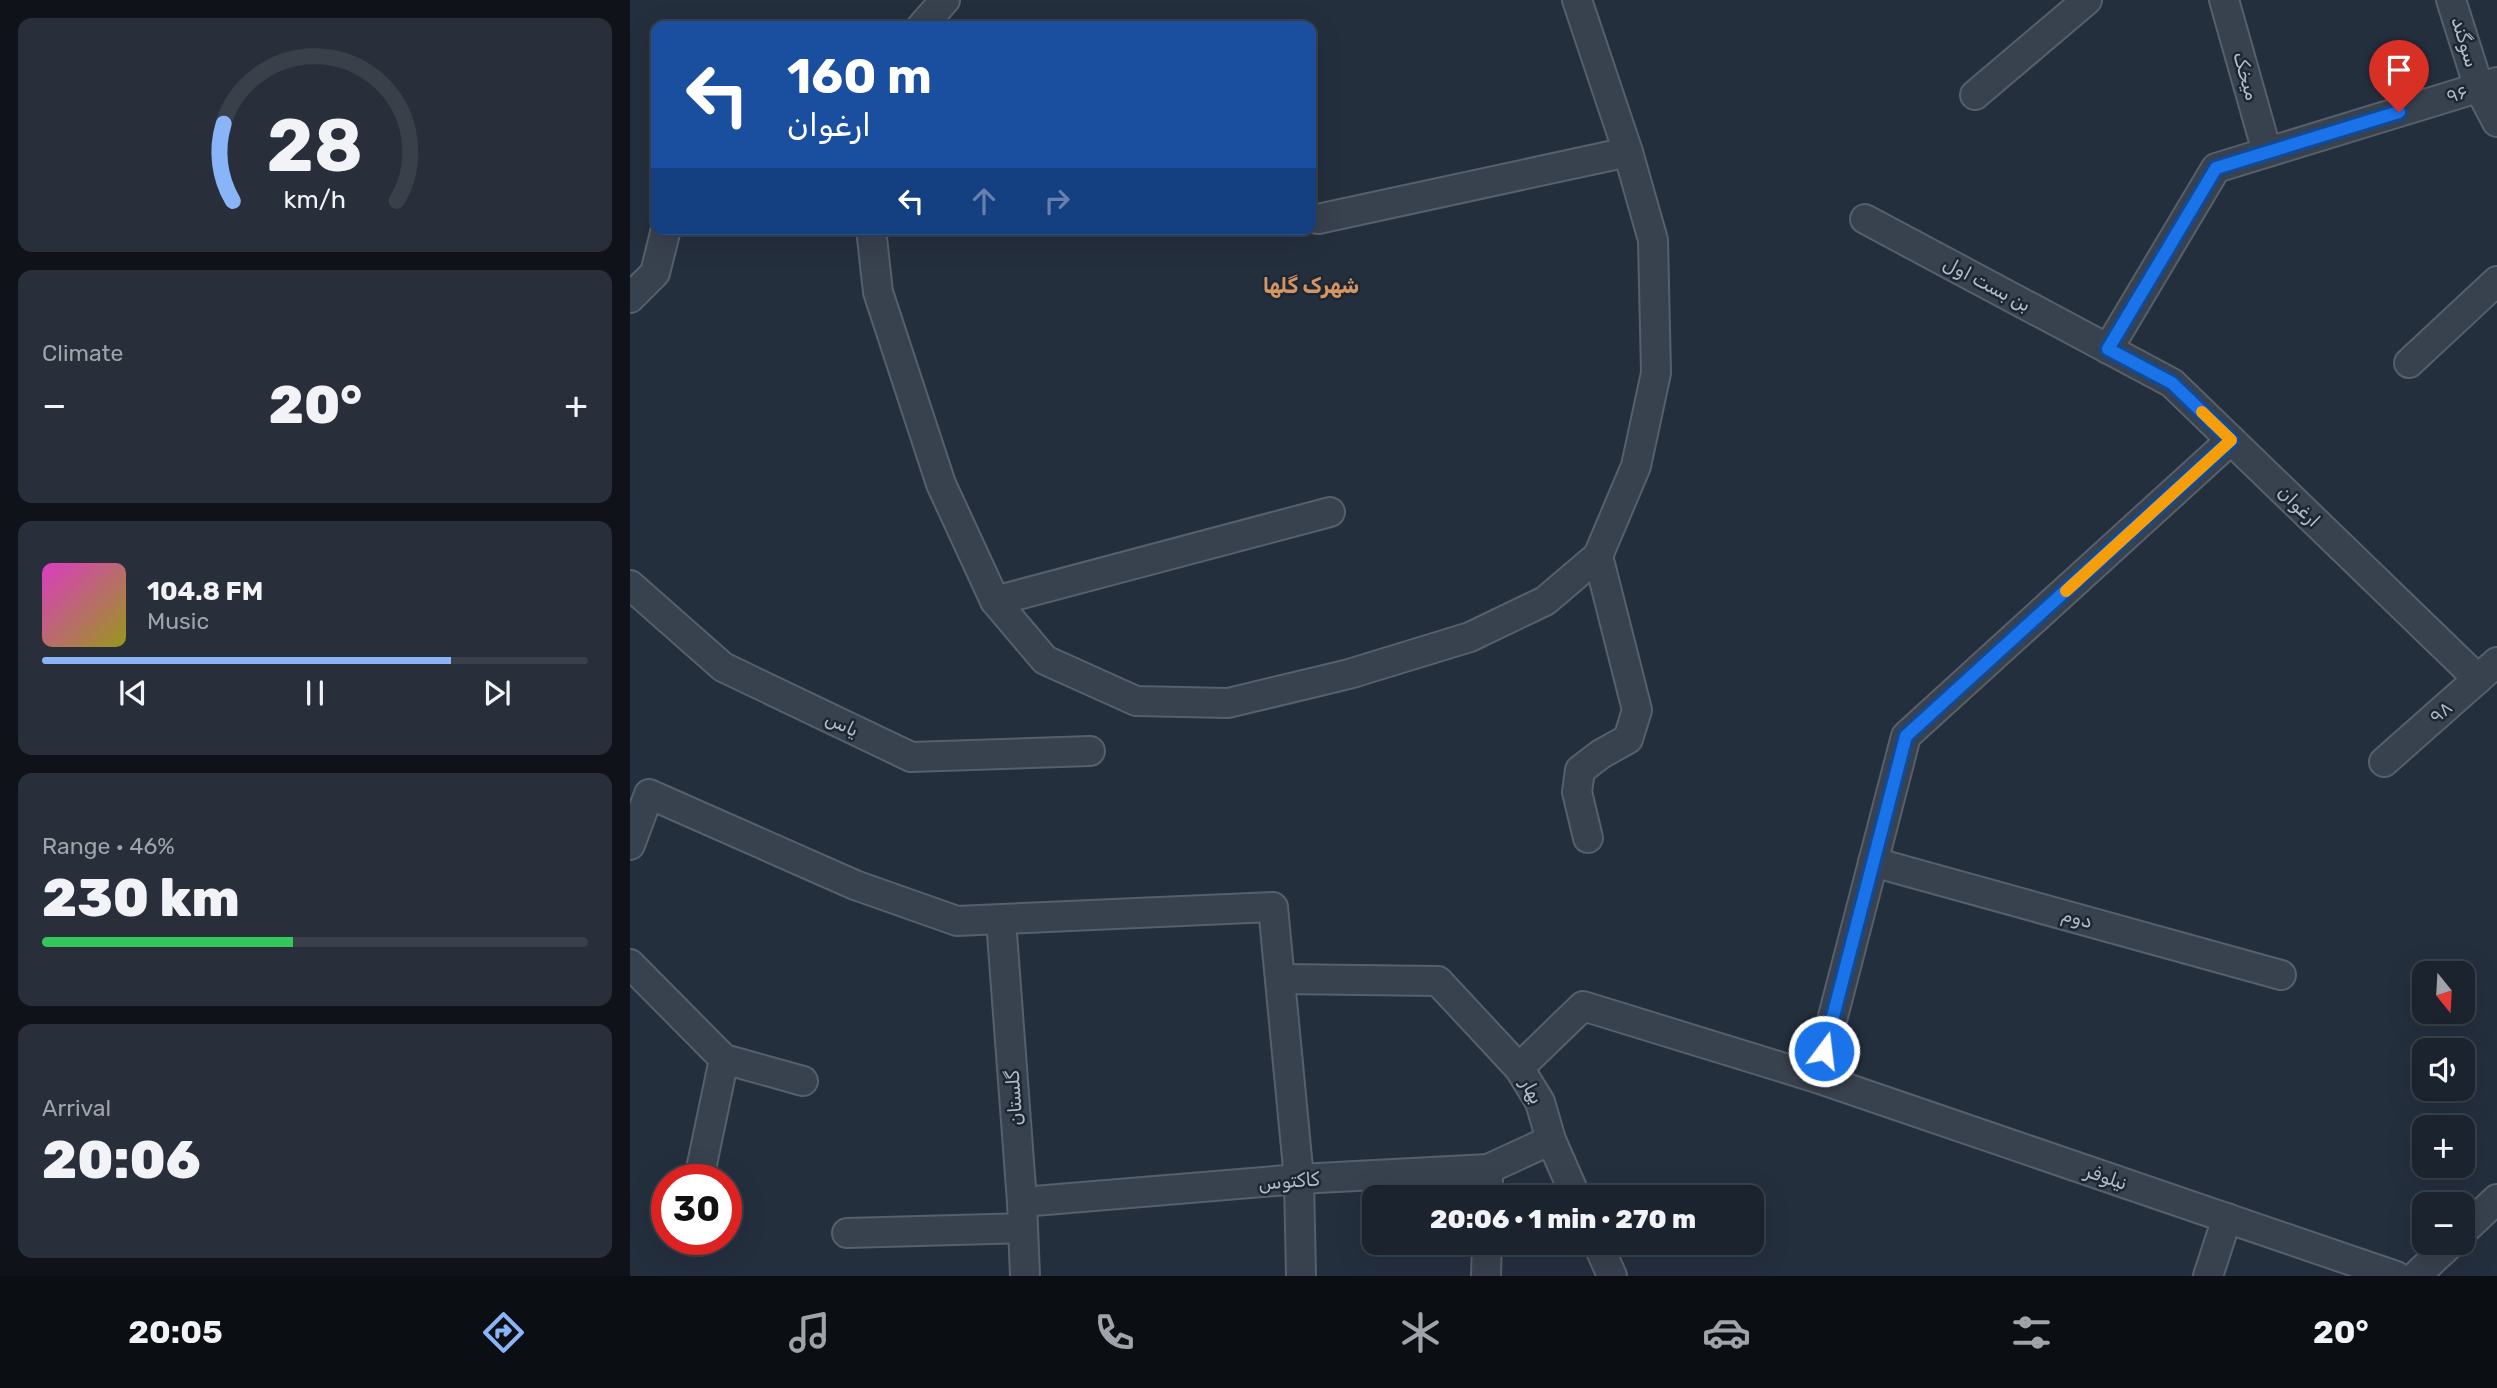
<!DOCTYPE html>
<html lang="en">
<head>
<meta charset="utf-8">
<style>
  body { margin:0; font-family:Rubik,"Noto Sans Arabic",sans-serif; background:#282f3a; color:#f1f3f6; height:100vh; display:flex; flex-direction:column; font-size:26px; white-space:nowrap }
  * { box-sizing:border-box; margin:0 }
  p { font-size:23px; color:#a0a4aa }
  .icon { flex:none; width:38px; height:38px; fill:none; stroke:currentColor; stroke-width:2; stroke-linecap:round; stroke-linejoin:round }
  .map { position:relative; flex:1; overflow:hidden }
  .side { display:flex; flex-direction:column; gap:18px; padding:18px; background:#0f1319; width:630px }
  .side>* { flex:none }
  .hud { position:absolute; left:21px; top:21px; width:665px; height:214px; border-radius:14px; box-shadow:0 7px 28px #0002,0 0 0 2px #39404a; background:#1a4fa0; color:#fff; overflow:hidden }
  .needle { width:46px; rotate:162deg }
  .controls { position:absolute; left:1782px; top:961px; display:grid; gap:14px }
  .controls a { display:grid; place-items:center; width:63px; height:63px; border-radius:14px; background:#1b232e; box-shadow:0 7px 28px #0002,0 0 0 2px #39404a; font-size:35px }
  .speed { position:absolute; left:21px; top:1164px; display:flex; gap:14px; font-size:35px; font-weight:700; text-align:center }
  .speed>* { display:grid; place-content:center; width:91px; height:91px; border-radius:50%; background:#1b232e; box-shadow:0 7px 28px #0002,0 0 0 2px #39404a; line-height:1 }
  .speed .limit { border:10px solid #d22; background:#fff; color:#111 }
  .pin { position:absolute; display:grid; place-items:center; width:60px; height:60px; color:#fff; margin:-72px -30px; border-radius:50% 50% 50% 0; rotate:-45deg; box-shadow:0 0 7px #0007 }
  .pin .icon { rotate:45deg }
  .me { position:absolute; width:77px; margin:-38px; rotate:15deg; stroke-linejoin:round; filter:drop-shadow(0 0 5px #0008) }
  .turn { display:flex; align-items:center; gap:24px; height:147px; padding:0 21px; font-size:32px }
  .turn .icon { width:91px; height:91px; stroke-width:2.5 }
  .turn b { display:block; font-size:49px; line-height:60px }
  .lanes { display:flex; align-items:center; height:66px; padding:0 21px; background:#0003; justify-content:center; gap:35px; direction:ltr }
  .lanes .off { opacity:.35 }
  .big { font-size:52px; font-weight:800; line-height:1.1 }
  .side .card { flex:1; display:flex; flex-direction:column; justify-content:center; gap:10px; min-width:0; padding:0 24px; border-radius:14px; background:#282f3a }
  .side .dial { align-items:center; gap:0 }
  .dial svg { height:182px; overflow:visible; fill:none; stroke:#39404a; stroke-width:7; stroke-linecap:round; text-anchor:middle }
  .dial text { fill:#f1f3f6; stroke:none }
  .song { display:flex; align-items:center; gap:21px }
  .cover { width:84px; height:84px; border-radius:10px; background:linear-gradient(135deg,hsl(310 70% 55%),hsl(60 70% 35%)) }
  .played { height:7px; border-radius:4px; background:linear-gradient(90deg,#8ab4f8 75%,#39404a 75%) }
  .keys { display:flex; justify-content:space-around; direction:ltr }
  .heat { display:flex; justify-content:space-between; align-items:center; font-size:38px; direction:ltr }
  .charge { height:10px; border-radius:5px; background:linear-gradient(90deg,#34c759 46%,#39404a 0) }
  .trip { position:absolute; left:732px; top:1185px; width:402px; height:70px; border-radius:14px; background:#1b232e; box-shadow:0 7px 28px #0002,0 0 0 2px #39404a; font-weight:800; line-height:70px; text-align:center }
  .tabs { display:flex; height:112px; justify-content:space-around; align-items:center; background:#0b0e12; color:#a0a4aa }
  .tabs .icon { width:49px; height:49px }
  .tabs .on { color:#8ab4f8 }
  .tabs b { font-size:32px; color:#f1f3f6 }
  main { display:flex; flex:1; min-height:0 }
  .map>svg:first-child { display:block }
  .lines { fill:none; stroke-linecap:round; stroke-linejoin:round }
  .street-casing { stroke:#565f6c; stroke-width:32 }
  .street { stroke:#38414e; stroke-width:28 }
  .route-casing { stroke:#114b97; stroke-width:18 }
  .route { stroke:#1a73e8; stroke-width:12 }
  .slow { stroke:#f59e0b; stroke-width:12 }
  .labels { text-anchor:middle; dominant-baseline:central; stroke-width:5; stroke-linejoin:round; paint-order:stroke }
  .street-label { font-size:19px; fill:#b4bcc9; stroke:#1d2633 }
  .neighbourhood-label { font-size:21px; font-weight:bold; fill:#d59563; stroke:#1d2633 }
</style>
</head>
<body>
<main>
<section class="side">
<div class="card dial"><svg viewBox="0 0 100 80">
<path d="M14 69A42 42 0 1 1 86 69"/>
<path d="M14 69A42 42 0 0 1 10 35" stroke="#8ab4f8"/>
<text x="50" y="56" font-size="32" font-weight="700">28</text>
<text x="50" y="72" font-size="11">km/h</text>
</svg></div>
<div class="card"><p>Climate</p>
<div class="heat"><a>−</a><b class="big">20°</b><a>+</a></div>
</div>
<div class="card">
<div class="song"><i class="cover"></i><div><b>104.8 FM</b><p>Music</p></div></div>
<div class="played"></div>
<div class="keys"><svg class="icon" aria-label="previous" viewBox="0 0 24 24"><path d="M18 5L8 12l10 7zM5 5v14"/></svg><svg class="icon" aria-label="pause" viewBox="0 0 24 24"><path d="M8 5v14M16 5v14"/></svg><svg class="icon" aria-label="next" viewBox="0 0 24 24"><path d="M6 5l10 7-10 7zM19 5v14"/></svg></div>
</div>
<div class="card"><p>Range · 46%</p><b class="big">230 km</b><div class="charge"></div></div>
<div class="card"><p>Arrival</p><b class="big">20:06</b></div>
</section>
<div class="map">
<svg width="1867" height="1276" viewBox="0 0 1867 1276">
  <rect width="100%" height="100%" fill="#242f3e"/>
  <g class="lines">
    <!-- street casing -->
    <g class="street-casing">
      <g id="street">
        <path d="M 1594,0 L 1637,152"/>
        <path d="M 1821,0 L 1849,88 L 1867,122"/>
        <path d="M 292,26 L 315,0"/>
        <path d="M 1345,95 L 1457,0"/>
        <path d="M 688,219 L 998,152"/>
        <path d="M 1235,219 L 1542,383 L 1848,679"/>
        <path d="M 241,229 L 248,292 L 311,484 L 365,601 L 415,660 L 506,701 L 598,703 L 719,674 L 840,637 L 915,601 L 968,556 L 1006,466 L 1026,373 L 1023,240 L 998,152 L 947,0"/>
        <path d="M 0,298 L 25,273 L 36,229"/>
        <path d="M 1478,349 L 1586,168 L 1867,82"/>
        <path d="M 1779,363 L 1867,281"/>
        <path d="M 0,585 L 93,667 L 281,757 L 460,751"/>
        <path d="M 365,601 L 700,512"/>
        <path d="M 1754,762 L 1867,662"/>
        <path d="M 958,838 L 947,792 L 950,770 L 971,754 L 998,739 L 1007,710 L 968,556"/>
        <path d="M 0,845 L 19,794 L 225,885 L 327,921 L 643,907 L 669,1179 L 671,1276"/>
        <path d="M 1243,862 L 1651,975"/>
        <path d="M 371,920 L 392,1202 L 395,1276"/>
        <path d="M 0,964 L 94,1059 L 173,1081"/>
        <path d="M 650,979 L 808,981 L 889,1068"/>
        <path d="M 1187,1078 L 1276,736 L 1601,440"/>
        <path d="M 71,1169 L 94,1059"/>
        <path d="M 858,1197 L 858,1169"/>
        <path d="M 946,1197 L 921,1140 L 910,1102 L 889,1068 L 953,1006 L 1187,1078 L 1766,1276"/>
        <path d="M 392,1202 L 669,1179 L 858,1169 L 921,1140"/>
        <path d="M 1832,1232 L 1867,1199"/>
        <path d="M 217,1233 L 393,1228"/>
        <path d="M 967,1242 L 982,1276"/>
        <path d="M 856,1276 L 857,1242"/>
        <path d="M 1578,1276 L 1597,1218"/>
        <path d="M 1786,1276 L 1822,1242"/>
      </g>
    </g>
    <!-- street -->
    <use href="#street" class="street"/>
  </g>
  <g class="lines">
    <!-- route casing -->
    <g class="route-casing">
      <path id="route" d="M 1194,1051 L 1276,736 L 1601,440 L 1542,383 L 1478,349 L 1586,168 L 1769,112"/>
    </g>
    <!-- route -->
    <use href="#route" class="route"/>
    <!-- slow -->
    <path class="slow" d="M 1436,591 L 1601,440 L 1572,412"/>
  </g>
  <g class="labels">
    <!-- street labels -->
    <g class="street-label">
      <text transform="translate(1835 42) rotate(73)">سوگند</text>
      <text transform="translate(1616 76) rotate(74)">میخک</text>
      <text transform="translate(1827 94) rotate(-17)">۹۶</text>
      <text transform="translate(1357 284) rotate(28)">بن بست اول</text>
      <text transform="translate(1669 506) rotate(44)">ارغوان</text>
      <text transform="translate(1811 712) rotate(-41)">۹۸</text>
      <text transform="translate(212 724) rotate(26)">یاس</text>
      <text transform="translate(1447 918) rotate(16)">دوم</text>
      <text transform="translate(902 1091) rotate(62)">بهار</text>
      <text transform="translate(384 1098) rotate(-94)">گلستان</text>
      <text transform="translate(1476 1177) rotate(19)">نیلوفر</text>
      <text transform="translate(659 1181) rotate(-4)">کاکتوس</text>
    </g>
    <!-- neighbourhood labels -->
    <g class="neighbourhood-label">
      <text x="681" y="285">شهرک گلها</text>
    </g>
  </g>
</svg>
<div class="controls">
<a><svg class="needle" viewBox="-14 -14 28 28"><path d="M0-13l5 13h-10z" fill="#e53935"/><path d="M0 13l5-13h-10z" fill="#a0a4aa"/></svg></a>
<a><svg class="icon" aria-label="sound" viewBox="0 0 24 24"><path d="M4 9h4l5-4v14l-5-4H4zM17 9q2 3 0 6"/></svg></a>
<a>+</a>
<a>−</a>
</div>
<div class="speed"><div class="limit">30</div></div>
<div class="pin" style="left:1769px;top:112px;background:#d93025"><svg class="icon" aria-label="arrive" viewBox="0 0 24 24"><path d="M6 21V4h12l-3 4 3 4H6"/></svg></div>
<svg class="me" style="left:1194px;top:1051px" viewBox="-20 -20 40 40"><circle r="17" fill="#1a73e8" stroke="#fff" stroke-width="3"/><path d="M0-11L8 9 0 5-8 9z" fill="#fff"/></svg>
<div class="trip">20:06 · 1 min · 270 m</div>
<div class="hud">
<div class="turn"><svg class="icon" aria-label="left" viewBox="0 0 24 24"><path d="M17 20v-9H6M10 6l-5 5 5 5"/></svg><div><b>160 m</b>ارغوان</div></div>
<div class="lanes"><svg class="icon" aria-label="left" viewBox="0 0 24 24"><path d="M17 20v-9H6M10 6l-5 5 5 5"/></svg><svg class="icon off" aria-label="ahead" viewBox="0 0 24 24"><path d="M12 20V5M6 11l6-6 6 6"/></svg><svg class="icon off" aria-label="right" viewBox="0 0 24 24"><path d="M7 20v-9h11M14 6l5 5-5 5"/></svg></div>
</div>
</div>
</main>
<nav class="tabs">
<b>20:05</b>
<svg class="icon on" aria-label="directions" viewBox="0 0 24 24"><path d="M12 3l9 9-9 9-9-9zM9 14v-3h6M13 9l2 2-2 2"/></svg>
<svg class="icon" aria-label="music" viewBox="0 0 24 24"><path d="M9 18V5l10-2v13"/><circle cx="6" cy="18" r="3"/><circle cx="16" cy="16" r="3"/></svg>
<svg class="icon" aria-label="phone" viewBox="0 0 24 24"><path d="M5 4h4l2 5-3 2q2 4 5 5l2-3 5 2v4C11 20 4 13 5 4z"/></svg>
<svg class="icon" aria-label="climate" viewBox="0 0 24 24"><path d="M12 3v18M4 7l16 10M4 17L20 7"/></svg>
<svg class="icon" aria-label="car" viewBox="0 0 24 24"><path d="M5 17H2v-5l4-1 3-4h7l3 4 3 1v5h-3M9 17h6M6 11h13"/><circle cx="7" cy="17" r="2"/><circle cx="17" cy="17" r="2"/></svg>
<svg class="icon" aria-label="filters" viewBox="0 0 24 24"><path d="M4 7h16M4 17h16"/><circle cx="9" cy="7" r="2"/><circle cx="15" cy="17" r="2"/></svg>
<b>20°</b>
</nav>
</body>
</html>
